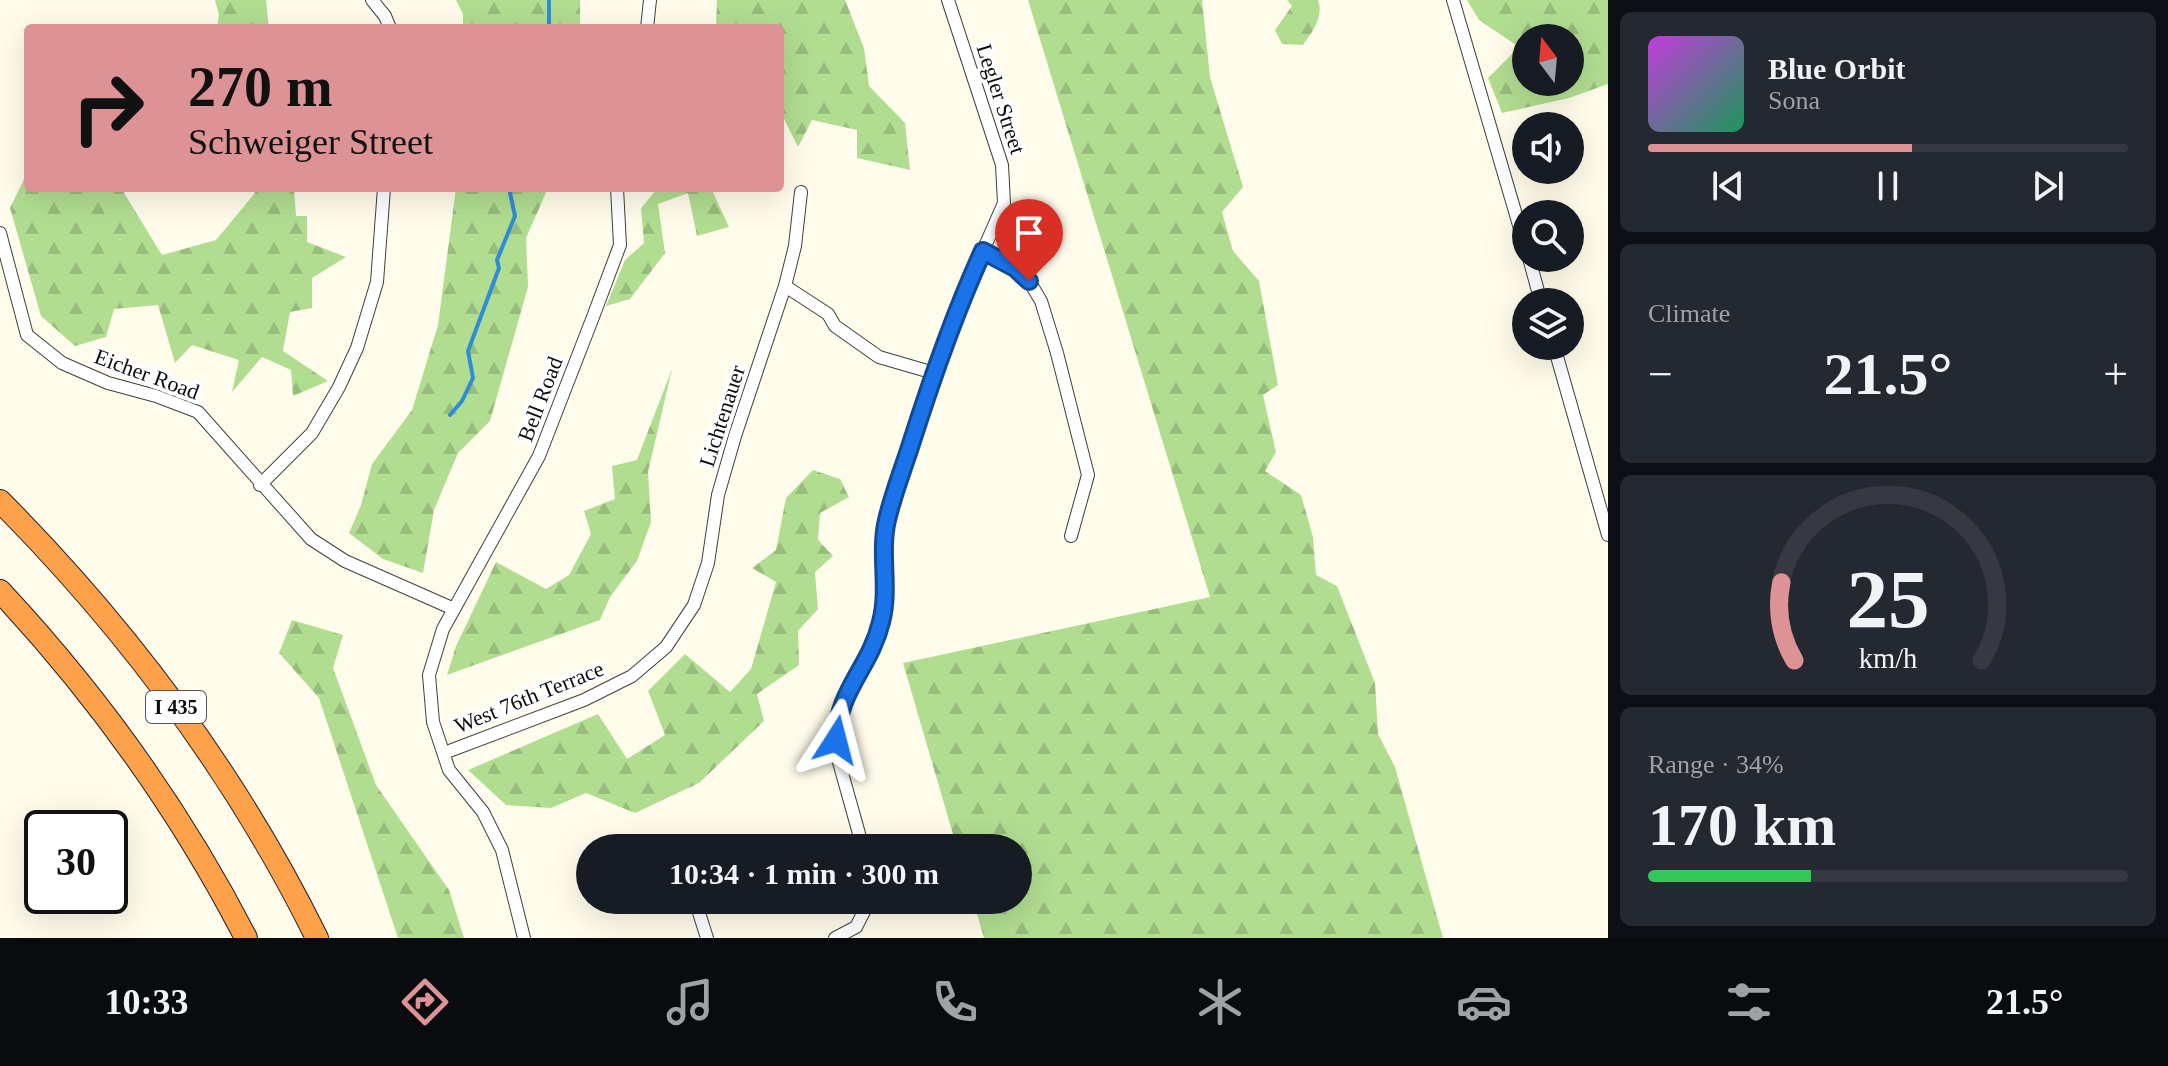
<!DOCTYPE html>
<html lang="en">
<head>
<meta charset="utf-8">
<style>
  body { margin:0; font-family:"Times New Roman",serif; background:#242831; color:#f1f3f6; height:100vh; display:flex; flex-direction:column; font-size:30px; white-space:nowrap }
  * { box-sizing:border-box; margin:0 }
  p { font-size:26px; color:#9ea1a6 }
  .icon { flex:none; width:44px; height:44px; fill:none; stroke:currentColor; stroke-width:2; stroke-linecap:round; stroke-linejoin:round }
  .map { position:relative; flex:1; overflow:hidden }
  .panel { display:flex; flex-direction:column; gap:12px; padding:12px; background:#0d0f14; width:560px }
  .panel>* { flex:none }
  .hud { position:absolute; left:24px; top:24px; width:760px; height:168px; border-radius:8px; box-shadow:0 8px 32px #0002; background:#dd9295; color:#111; overflow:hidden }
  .needle { width:52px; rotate:344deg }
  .fabs { position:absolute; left:1512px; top:24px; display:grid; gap:16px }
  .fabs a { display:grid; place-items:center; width:72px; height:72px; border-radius:50%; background:#171b24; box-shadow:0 8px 32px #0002; font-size:40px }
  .speed { position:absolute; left:24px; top:810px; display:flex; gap:16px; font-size:40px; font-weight:700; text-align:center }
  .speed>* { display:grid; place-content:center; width:104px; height:104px; border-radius:50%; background:#171b24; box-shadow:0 8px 32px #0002; line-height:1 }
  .speed .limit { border:4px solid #111; border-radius:12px; background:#fff; color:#111 }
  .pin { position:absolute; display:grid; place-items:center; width:68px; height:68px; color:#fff; margin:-82px -34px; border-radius:50% 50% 50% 0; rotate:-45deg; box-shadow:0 0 8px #0007 }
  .pin .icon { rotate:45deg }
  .me { position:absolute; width:88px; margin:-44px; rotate:9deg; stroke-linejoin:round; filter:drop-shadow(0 0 6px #0008) }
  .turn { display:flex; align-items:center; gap:28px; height:168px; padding:0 32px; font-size:36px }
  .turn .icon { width:104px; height:104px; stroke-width:2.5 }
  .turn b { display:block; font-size:56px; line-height:68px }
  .big { font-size:60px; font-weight:800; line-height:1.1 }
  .panel .tile { flex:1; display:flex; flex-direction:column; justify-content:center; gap:12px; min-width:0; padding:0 28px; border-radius:12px; background:#242831 }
  .panel .dial { align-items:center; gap:0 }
  .dial svg { height:208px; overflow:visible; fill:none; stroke:#363941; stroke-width:7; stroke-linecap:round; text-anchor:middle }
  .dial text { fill:#f1f3f6; stroke:none }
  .song { display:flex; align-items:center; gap:24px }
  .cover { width:96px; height:96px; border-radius:12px; background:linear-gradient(135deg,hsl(290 70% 55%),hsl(150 70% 35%)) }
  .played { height:8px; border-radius:4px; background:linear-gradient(90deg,#dd9295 55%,#363941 55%) }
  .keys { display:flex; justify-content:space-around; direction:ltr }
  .heat { display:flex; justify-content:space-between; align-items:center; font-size:44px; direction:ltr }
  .charge { height:12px; border-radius:6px; background:linear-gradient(90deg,#34c759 34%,#363941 0) }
  .trip { position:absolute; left:576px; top:834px; width:456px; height:80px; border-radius:40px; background:#171b24; box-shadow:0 8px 32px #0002; font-weight:800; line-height:80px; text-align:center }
  .dock { display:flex; height:128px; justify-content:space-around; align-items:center; background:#090b0e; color:#9ea1a6 }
  .dock .icon { width:56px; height:56px }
  .dock .active { color:#dd9295 }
  .dock b { font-size:36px; color:#f1f3f6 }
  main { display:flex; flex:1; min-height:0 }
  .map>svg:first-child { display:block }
  .forest { fill:url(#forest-firs); fill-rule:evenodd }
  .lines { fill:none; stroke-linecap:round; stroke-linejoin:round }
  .stream { stroke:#2f8dd5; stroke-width:4 }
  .minor-casing { stroke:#3f3f3f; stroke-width:14 }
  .motorway-casing { stroke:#1d1d1d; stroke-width:24 }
  .minor { stroke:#fff; stroke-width:12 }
  .motorway { stroke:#fda24b; stroke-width:22 }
  .route-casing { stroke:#114b97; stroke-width:20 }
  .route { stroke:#1a73e8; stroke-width:14 }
  .labels { text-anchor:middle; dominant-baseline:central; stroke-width:8; stroke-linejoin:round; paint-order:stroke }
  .shield { fill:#fff; stroke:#555; stroke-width:2 }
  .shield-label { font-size:20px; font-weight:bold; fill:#0c0c0c }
  .street-label { font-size:22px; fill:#0c0c0c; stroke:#fff }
</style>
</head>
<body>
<main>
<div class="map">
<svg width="1608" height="938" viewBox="0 0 1608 938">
  <defs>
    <pattern id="forest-firs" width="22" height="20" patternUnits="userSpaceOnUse" patternTransform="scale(2)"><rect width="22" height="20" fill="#b1dd91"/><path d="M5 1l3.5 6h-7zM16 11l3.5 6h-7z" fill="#97bc7c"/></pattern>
  </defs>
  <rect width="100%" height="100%" fill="#fffceb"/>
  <!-- forest -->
  <g class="forest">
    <path d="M 215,0 L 266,0 L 269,28 L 217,28 L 219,15 Z"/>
    <path d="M 456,0 L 580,0 L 580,28 L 463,28 L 463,14 Z"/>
    <path d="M 717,0 L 845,0 L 864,48 L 869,86 L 905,123 L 910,170 L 857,158 L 857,130 L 812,120 L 798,147 L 780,111 L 780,28 L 716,28 Z"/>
    <path d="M 1028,0 L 1202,0 L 1210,77 L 1243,187 L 1222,212 L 1233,251 L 1259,281 L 1278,385 L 1263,395 L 1276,452 L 1265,471 L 1301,495 L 1313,537 L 1316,575 L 1337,586 L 1375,683 L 1378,734 L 1395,767 L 1443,938 L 984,938 L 973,900 L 1018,900 L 1018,848 L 957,848 L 903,663 L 1210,597 Z"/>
    <path d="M 1287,0 L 1318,0 C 1324,17 1313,31 1303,45 L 1282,44 L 1275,30 L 1292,6 Z"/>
    <path d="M 1467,0 L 1608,0 L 1608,84 L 1569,98 L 1502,113 L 1488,78 L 1519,47 L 1479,20 ZM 1526,38 L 1570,38 L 1570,82 L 1526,82 Z"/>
    <path d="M 28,171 L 28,188 L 121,188 L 162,255 L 216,240 L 255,193 L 253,188 L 294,188 L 296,216 L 307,216 L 307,242 L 346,257 L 312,278 L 312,308 L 290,312 L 283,351 L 328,381 L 293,396 L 291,370 L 262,357 L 232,392 L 239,360 L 192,345 L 175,363 L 158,305 L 114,309 L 106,337 L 75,346 L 41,316 L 10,208 Z"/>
    <path d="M 456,188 L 548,188 L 526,238 L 528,287 L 490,421 L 458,453 L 434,510 L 423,573 L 383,559 L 349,533 L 361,505 L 372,464 L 412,410 L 438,325 Z"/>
    <path d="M 658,188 L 711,188 L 729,227 L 697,236 L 688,193 L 658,204 L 665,253 L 630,299 L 606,306 L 625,260 L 644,243 L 641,208 Z"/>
    <path d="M 672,369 L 648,472 L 651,522 L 637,561 L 610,597 L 600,620 L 447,675 L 456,646 L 496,562 L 546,589 L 569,575 L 591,534 L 584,511 L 615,499 L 612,466 L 637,460 Z"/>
    <path d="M 813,470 L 840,479 L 849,497 L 820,513 L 818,540 L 833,556 L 815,572 L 818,609 L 798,631 L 799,665 L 757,694 L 764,721 L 699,783 L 635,813 L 586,793 L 551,808 L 506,805 L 468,770 L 598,714 L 627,759 L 665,735 L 648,691 L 685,654 L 730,692 L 751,669 L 776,582 L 752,568 L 776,550 L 786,498 Z"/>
    <path d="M 292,620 L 343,635 L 333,668 L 376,785 L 449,890 L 464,938 L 398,938 L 319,698 L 279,653 Z"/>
  </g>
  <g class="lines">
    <!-- stream -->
    <g class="stream">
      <path d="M 549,28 L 549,0"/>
      <path d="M 450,415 L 462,401 L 473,378 L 468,351 L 499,268 L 497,260 L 515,216 L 509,188"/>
    </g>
    <!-- minor casing -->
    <g class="minor-casing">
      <g id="minor">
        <path d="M 372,0 L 385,16 L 390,28"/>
        <path d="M 1453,0 L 1526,249"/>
        <path d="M 647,28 L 650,0"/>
        <path d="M 0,233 L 27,335 L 62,363 L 108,383 L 156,396 L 198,412 L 311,539 L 345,561 L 454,609"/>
        <path d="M 983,251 L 1015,268 L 1029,281 L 1041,301 L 1057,353 L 1088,475 L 1071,536"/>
        <path d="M 1529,258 L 1541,302"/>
        <path d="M 785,286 L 828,314 L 835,326 L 879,357 L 934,373"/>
        <path d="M 1554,346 L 1608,535"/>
        <path d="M 260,485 L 312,433 L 339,387 L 357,348 L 377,282 L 384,188"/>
        <path d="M 444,753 L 584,700 L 632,676 L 666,647 L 694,605 L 708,563 L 718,495 L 735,436 L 785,286 L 795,246 L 801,192"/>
        <path d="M 863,848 L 837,755 L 839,713 L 842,701 L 876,640 L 882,620 L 887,520 L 934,373 L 963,296 L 1004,203 L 1002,165 L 948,0"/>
        <path d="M 695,900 L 707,938"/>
        <path d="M 524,938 L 502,850 L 483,812 L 449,770 L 433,722 L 429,675 L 443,629 L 539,456 L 593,317 L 620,245 L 617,188"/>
        <path d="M 835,938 L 856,927 L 870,900"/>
      </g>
    </g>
    <!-- motorway casing -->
    <g class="motorway-casing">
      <g id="motorway">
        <path d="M 0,501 C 127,629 237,776 317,938"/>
        <path d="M 0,591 C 97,695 181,812 246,938"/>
      </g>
    </g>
    <!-- minor -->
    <use href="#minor" class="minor"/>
    <!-- motorway -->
    <use href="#motorway" class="motorway"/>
  </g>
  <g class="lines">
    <!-- route casing -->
    <g class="route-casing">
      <path id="route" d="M 836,740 C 838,689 870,668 881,622 C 890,589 879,553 887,520 C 893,494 903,469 911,444 C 932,378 954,314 983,251 L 1015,268 L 1029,281"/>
    </g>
    <!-- route -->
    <use href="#route" class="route"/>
  </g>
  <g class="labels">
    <!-- shield labels -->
    <rect class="shield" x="146" y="691" width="60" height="32" rx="6"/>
    <g class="shield-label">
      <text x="176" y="707">I 435</text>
    </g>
    <!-- street labels -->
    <g class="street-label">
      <text transform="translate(1001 99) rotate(72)">Legler Street</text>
      <text transform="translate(147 374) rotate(20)">Eicher Road</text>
      <text transform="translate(540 399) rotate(-69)">Bell Road</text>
      <text transform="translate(722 416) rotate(-72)">Lichtenauer</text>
      <text transform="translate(529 697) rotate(-22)">West 76th Terrace</text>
    </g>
  </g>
</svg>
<div class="fabs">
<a><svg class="needle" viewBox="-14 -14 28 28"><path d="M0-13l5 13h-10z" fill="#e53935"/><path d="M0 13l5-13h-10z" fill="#9ea1a6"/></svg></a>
<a><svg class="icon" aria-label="sound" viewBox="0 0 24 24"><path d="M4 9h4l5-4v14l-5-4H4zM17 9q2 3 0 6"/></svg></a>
<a><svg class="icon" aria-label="search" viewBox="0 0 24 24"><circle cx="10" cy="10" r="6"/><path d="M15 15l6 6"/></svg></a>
<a><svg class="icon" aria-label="layers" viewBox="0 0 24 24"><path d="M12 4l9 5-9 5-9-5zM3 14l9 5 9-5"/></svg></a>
</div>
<div class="speed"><div class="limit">30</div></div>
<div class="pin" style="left:1029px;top:281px;background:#d93025"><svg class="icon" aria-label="arrive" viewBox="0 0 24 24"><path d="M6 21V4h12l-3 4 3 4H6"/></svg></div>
<svg class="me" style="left:836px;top:740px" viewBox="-20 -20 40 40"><path d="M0-17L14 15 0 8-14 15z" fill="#1a73e8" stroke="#fff" stroke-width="4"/></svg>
<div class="trip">10:34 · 1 min · 300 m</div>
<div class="hud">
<div class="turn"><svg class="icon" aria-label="right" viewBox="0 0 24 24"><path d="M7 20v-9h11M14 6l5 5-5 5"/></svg><div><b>270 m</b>Schweiger Street</div></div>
</div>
</div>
<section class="panel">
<div class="tile">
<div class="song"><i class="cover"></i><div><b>Blue Orbit</b><p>Sona</p></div></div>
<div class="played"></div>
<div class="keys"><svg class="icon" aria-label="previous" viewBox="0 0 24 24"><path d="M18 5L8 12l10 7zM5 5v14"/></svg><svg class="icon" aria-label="pause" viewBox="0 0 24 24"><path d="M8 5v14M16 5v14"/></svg><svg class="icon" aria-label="next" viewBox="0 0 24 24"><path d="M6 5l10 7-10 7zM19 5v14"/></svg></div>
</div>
<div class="tile"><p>Climate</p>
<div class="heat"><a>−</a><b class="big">21.5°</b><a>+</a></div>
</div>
<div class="tile dial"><svg viewBox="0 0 100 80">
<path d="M14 69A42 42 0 1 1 86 69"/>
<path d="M14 69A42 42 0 0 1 9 39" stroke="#dd9295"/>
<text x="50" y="56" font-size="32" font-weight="700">25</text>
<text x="50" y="72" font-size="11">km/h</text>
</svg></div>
<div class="tile"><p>Range · 34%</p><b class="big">170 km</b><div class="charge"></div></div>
</section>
</main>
<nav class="dock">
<b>10:33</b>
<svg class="icon active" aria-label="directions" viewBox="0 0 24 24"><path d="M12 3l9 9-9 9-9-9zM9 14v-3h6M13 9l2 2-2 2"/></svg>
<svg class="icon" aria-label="music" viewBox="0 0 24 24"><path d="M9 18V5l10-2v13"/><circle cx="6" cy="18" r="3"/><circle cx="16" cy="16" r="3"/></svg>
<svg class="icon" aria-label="phone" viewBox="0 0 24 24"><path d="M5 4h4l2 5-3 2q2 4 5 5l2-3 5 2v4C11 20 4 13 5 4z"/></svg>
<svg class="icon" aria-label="climate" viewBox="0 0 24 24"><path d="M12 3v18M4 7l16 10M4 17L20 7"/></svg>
<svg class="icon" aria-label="car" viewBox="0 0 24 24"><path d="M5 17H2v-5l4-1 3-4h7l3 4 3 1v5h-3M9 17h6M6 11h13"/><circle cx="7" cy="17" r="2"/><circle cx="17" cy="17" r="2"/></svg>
<svg class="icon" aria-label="filters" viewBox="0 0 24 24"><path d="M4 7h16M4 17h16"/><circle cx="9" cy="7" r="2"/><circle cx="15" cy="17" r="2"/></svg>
<b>21.5°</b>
</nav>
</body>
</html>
